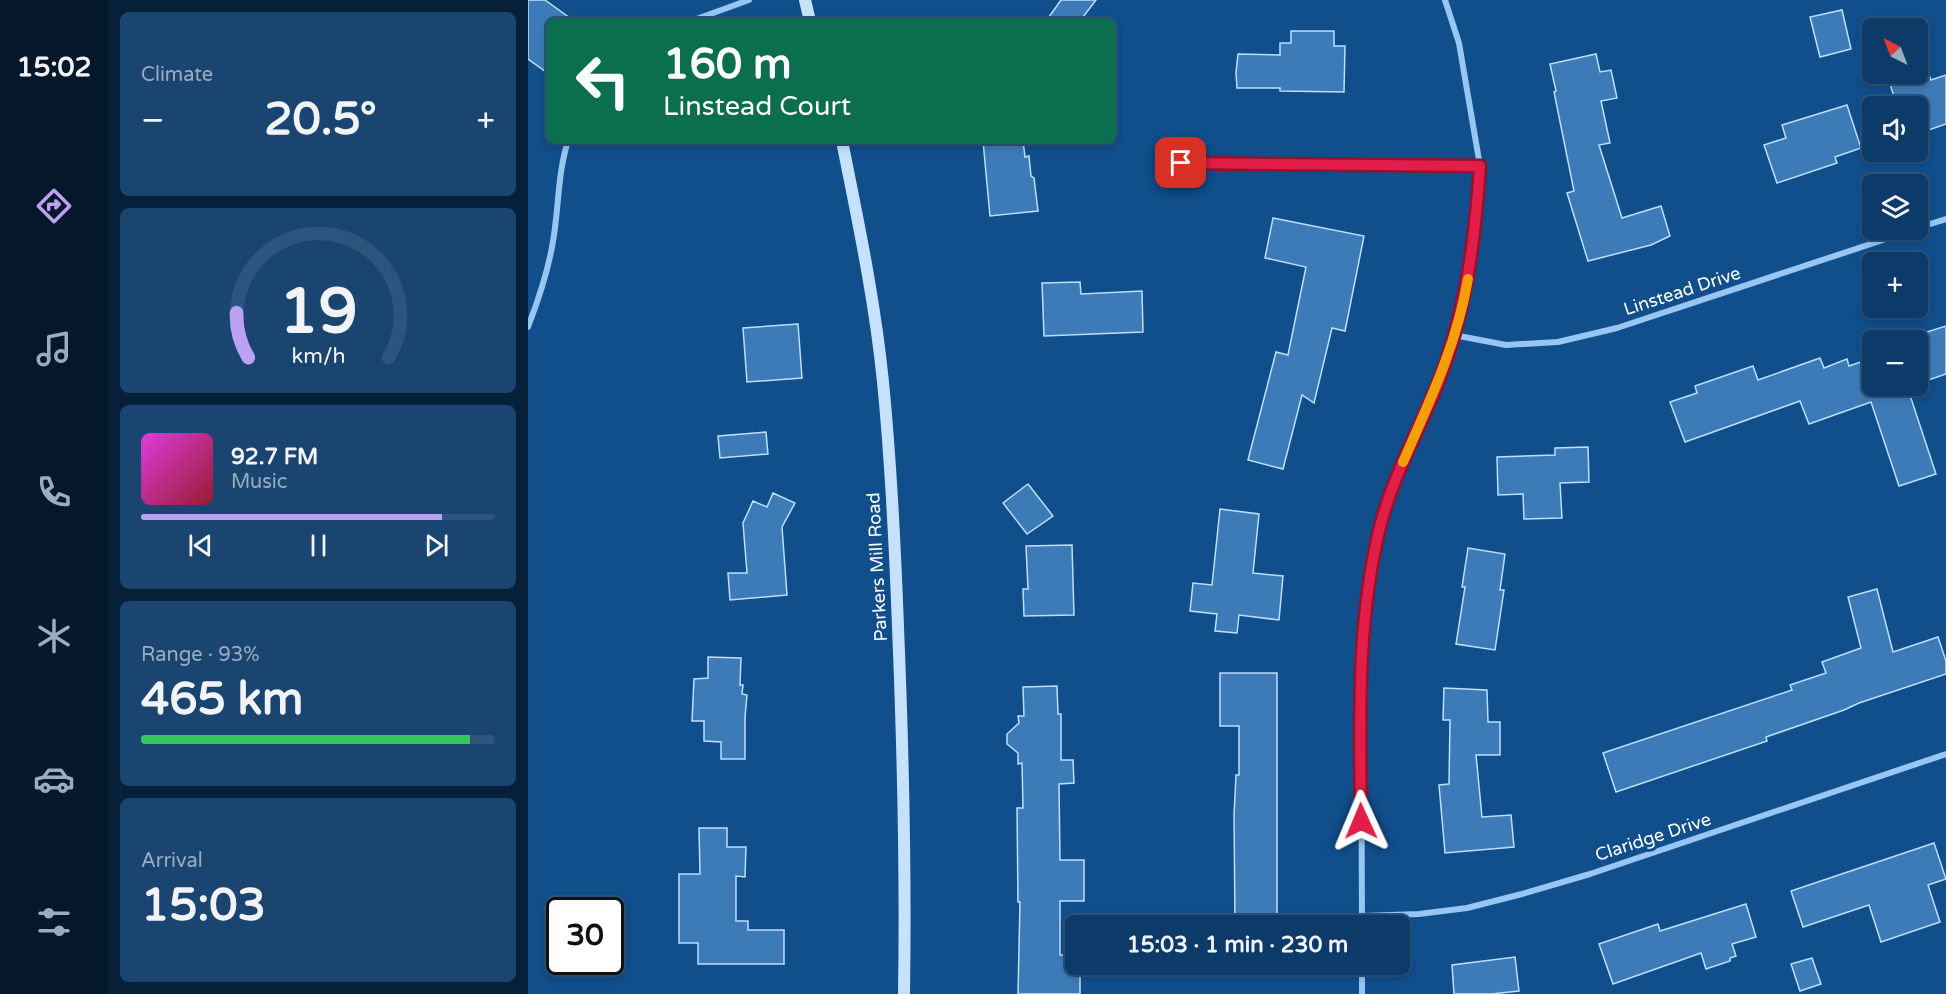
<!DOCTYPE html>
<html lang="en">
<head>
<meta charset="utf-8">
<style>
  body { margin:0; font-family:"Varela Round",sans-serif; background:#1a4571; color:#f1f3f6; height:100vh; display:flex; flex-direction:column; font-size:22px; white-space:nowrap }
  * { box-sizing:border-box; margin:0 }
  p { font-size:20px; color:#9aadc0 }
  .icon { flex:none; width:33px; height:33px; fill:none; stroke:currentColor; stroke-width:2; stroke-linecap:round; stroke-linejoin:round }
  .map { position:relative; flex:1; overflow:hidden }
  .side { display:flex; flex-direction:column; gap:12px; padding:12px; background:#07203a; width:420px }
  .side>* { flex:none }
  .top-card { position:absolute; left:18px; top:18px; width:570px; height:126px; border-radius:9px; box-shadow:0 3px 9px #0003,0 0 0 2px #2c547d; background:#0b6e4f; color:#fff; overflow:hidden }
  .needle { width:39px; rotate:318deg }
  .controls { position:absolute; left:1334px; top:18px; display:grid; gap:12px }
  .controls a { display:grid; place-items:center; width:66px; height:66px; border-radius:9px; background:#0c3a69; box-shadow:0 3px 9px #0003,0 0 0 2px #2c547d; font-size:30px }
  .speed { position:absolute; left:18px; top:897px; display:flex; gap:12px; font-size:30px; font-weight:700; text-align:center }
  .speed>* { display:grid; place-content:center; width:78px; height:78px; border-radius:50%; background:#0c3a69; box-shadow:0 3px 9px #0003,0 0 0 2px #2c547d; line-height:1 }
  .speed .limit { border:3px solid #111; border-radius:9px; background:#fff; color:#111 }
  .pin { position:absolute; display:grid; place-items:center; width:51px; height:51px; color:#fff; margin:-26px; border-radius:12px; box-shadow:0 3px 9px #0006 }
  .me { position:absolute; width:66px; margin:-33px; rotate:359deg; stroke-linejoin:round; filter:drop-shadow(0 0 4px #0008) }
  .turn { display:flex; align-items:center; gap:21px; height:126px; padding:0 18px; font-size:27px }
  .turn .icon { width:78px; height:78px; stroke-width:2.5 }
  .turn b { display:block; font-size:42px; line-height:51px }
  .big { font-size:45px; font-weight:700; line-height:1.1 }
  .side .widget { flex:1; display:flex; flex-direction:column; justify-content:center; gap:9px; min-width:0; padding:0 21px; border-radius:9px; background:#1a4571 }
  .side .dial { align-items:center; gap:0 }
  .dial svg { height:156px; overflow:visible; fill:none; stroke:#2c547d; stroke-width:7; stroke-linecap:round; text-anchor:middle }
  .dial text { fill:#f1f3f6; stroke:none }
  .song { display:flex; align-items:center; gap:18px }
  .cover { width:72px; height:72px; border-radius:9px; background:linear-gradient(135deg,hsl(300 70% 55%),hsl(350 70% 35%)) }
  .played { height:6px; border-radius:3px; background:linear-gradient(90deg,#bca0f2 85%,#2c547d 85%) }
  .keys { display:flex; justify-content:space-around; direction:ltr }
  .heat { display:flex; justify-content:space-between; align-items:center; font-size:33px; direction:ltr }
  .charge { height:9px; border-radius:4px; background:linear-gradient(90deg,#34c759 93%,#2c547d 0) }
  .trip { position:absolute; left:537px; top:915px; width:345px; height:60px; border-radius:9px; background:#0c3a69; box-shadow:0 3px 9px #0003,0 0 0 2px #2c547d; font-weight:700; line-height:60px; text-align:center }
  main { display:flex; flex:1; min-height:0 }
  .dock { display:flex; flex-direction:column; width:108px; justify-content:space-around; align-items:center; background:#05172a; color:#9aadc0 }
  .dock .icon { width:42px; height:42px }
  .dock .selected { color:#bca0f2 }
  .dock b { font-size:27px; color:#f1f3f6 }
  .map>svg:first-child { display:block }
  .building { fill:#3d7bb8; stroke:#bedefd; stroke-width:1.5 }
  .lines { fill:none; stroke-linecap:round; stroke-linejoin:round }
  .minor { stroke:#97c6f2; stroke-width:6 }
  .secondary { stroke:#c6e1fc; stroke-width:12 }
  .route-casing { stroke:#92132f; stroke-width:15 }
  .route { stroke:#e11d48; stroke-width:10 }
  .slow { stroke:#f59e0b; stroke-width:10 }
  .labels { text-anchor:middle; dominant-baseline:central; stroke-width:6; stroke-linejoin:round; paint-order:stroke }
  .street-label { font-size:18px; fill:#fff; stroke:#104e8c }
</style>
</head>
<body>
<main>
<nav class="dock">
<b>15:02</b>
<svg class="icon selected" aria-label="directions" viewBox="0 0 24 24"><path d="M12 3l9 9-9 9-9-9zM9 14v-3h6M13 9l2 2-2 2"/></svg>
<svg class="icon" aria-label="music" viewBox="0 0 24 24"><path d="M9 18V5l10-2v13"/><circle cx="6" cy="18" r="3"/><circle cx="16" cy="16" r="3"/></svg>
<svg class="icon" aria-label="phone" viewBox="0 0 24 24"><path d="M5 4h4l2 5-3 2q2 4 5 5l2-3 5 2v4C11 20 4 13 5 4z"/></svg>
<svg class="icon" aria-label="climate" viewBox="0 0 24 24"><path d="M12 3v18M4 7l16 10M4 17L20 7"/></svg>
<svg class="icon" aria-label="car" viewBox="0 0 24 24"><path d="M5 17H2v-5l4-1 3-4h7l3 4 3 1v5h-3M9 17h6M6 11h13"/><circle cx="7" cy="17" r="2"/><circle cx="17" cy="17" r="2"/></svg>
<svg class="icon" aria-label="filters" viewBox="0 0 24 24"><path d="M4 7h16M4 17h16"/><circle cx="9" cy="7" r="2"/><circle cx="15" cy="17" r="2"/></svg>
</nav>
<section class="side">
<div class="widget"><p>Climate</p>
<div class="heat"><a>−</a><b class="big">20.5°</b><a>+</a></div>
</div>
<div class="widget dial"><svg viewBox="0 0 100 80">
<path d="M14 69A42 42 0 1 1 86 69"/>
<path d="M14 69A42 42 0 0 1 8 46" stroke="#bca0f2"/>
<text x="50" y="56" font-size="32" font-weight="700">19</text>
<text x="50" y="72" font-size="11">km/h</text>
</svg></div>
<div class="widget">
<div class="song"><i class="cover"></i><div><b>92.7 FM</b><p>Music</p></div></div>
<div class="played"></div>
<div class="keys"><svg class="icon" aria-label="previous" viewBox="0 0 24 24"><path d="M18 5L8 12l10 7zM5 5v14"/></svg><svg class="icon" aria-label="pause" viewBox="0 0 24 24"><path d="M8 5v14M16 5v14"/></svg><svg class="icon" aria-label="next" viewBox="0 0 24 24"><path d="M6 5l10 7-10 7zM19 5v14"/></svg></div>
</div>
<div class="widget"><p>Range · 93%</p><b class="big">465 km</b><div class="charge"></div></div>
<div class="widget"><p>Arrival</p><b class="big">15:03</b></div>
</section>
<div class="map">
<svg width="1418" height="994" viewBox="0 0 1418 994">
  <rect width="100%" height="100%" fill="#104e8c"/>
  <!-- building -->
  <g class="building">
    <path d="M 0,0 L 17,0 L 46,21 L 21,21 L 21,74 L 0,59 Z"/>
    <path d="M 533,0 L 568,0 L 552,21 L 518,21 Z"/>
    <path d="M 1314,10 L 1323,49 L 1292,57 L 1282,17 Z"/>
    <path d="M 763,31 L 806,31 L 806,46 L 817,46 L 816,92 L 752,91 L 752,88 L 709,88 L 708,73 L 710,54 L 752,55 L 752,43 L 763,43 Z"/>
    <path d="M 1068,54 L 1072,72 L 1083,70 L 1089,98 L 1073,101 L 1082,143 L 1071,145 L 1094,218 L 1133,206 L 1142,236 L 1123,245 L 1060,261 L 1039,193 L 1046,191 L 1026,92 L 1028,91 L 1022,64 Z"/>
    <path d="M 1399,69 L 1403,80 L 1418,75 L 1418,124 L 1389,134 L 1389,106 L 1369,106 L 1361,81 Z"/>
    <path d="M 1319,105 L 1333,148 L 1307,157 L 1309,163 L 1249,183 L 1236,145 L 1258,138 L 1254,125 Z"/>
    <path d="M 455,141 L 495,141 L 497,157 L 501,156 L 503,176 L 506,178 L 510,211 L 462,216 Z"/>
    <path d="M 745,218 L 836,236 L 817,331 L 804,328 L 786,403 L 774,395 L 755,469 L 720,460 L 748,352 L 760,355 L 778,267 L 737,258 Z"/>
    <path d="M 552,282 L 553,294 L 614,291 L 615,332 L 516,336 L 514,283 Z"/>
    <path d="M 270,324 L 274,378 L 219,382 L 215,328 Z"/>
    <path d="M 1418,326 L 1418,374 L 1389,384 L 1389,335 Z"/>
    <path d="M 1292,358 L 1296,368 L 1319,359 L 1321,366 L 1344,358 L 1344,386 L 1379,386 L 1408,474 L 1371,486 L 1343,402 L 1281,424 L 1272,401 L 1157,442 L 1142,402 L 1169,393 L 1167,386 L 1225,366 L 1230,380 Z"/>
    <path d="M 238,432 L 240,454 L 192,458 L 190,436 Z"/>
    <path d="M 1060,447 L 1061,482 L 1032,483 L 1034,518 L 996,519 L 995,494 L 970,495 L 969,457 L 1027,455 L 1027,448 Z"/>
    <path d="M 500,484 L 525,516 L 499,534 L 475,503 Z"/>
    <path d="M 245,493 L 267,503 L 254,527 L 259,595 L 202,600 L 200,573 L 219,573 L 215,523 L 225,501 L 239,507 Z"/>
    <path d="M 692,509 L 731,514 L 725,573 L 755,576 L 751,620 L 711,615 L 709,633 L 687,631 L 689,614 L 662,611 L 665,583 L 684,585 Z"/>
    <path d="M 544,545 L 546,615 L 496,616 L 495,589 L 500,589 L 498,546 Z"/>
    <path d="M 940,548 L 977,554 L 972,590 L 976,590 L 967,650 L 928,644 L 937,587 L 934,587 Z"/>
    <path d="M 1349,589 L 1365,652 L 1410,637 L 1418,661 L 1418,674 L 1331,703 L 1316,710 L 1238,737 L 1239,741 L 1088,792 L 1075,753 L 1264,690 L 1262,685 L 1298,673 L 1294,662 L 1333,648 L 1320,597 Z"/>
    <path d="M 180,657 L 213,658 L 212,685 L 215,685 L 214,694 L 219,695 L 217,717 L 217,759 L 193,759 L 193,742 L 176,741 L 176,721 L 164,721 L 166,679 L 180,678 Z"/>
    <path d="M 692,673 L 749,673 L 749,926 L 707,926 L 706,815 L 708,775 L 711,775 L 711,726 L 692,726 Z"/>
    <path d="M 529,686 L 530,714 L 533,714 L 533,760 L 545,760 L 546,783 L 531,784 L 532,860 L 556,860 L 556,901 L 532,901 L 532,955 L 548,955 L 548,964 L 552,964 L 552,994 L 490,994 L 492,902 L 490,902 L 489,808 L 495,808 L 494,763 L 490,764 L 490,753 L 479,744 L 479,734 L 491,723 L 490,716 L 496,716 L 495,687 Z"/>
    <path d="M 916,688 L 959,690 L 960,722 L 972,722 L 972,755 L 948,755 L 954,817 L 983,815 L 986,847 L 917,853 L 911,785 L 921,784 L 922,720 L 915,720 Z"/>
    <path d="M 171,828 L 199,828 L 199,847 L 218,847 L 217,877 L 208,876 L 208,921 L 220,921 L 220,930 L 256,930 L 256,964 L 170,964 L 170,943 L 151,943 L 151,874 L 172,874 Z"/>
    <path d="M 1406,843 L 1418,879 L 1400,885 L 1412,922 L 1353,942 L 1341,905 L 1275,927 L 1263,891 Z"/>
    <path d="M 1218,904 L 1228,937 L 1204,944 L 1208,956 L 1202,958 L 1202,961 L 1178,969 L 1173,953 L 1085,984 L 1071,944 L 1130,924 L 1132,931 Z"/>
    <path d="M 987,957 L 991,991 L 963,994 L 926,994 L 924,965 Z"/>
    <path d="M 1284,958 L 1293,984 L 1272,991 L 1263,964 Z"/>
  </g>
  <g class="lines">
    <!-- minor -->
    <g class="minor">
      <path d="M 163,21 L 221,0"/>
      <path d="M 653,163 L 952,166"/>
      <path d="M 1389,228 L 1418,219"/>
      <path d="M 0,327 C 10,301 19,274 24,247 C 31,212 29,175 40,141"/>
      <path d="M 926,335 L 978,345 L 1030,342 L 1089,328 L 1385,230"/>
      <path d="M 834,916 L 891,914 L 939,908 L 994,894 L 1062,874 L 1418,754"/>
      <path d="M 834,926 L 833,674 L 836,615 L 843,565 L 854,520 L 870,473 L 910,382 L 926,335 L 938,292 L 948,226 L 952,166 L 931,43 L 917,0"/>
      <path d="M 834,994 L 834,964"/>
    </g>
    <!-- secondary -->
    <g class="secondary">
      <path d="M 277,0 L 282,21"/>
      <path d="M 314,141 C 330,221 347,301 355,382 C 363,463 367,545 370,627 C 375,749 378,871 376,994"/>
    </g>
  </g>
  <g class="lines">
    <!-- route casing -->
    <g class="route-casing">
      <path id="route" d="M 653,163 L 952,166 C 947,240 938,313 910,383 C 891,430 866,474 853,523 C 828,620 832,721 833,821"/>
    </g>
    <!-- route -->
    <use href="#route" class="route"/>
    <!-- slow -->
    <path class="slow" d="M 875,462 C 901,403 929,344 940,279"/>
  </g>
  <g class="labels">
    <!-- street labels -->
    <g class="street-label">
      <text transform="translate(1154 291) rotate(-18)">Linstead Drive</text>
      <text transform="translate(349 567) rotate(-93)">Parkers Mill Road</text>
      <text transform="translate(1125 837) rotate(-18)">Claridge Drive</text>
    </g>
  </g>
</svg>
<div class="controls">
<a><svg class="needle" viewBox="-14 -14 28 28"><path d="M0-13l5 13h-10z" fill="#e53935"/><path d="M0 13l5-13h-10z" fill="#9aadc0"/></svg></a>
<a><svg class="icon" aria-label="sound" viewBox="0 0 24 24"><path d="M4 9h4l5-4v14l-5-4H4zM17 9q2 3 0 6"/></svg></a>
<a><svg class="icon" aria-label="layers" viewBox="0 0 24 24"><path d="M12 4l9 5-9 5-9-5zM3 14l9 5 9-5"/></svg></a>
<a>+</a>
<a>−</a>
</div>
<div class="speed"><div class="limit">30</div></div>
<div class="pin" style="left:653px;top:163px;background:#d93025"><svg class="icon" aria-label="arrive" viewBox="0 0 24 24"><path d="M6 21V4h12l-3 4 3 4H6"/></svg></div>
<svg class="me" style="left:833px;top:821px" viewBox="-20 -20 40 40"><path d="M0-17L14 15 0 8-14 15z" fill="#e11d48" stroke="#fff" stroke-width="4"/></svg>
<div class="trip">15:03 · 1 min · 230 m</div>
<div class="top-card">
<div class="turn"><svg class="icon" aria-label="left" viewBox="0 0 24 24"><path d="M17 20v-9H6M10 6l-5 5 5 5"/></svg><div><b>160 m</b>Linstead Court</div></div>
</div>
</div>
</main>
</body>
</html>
